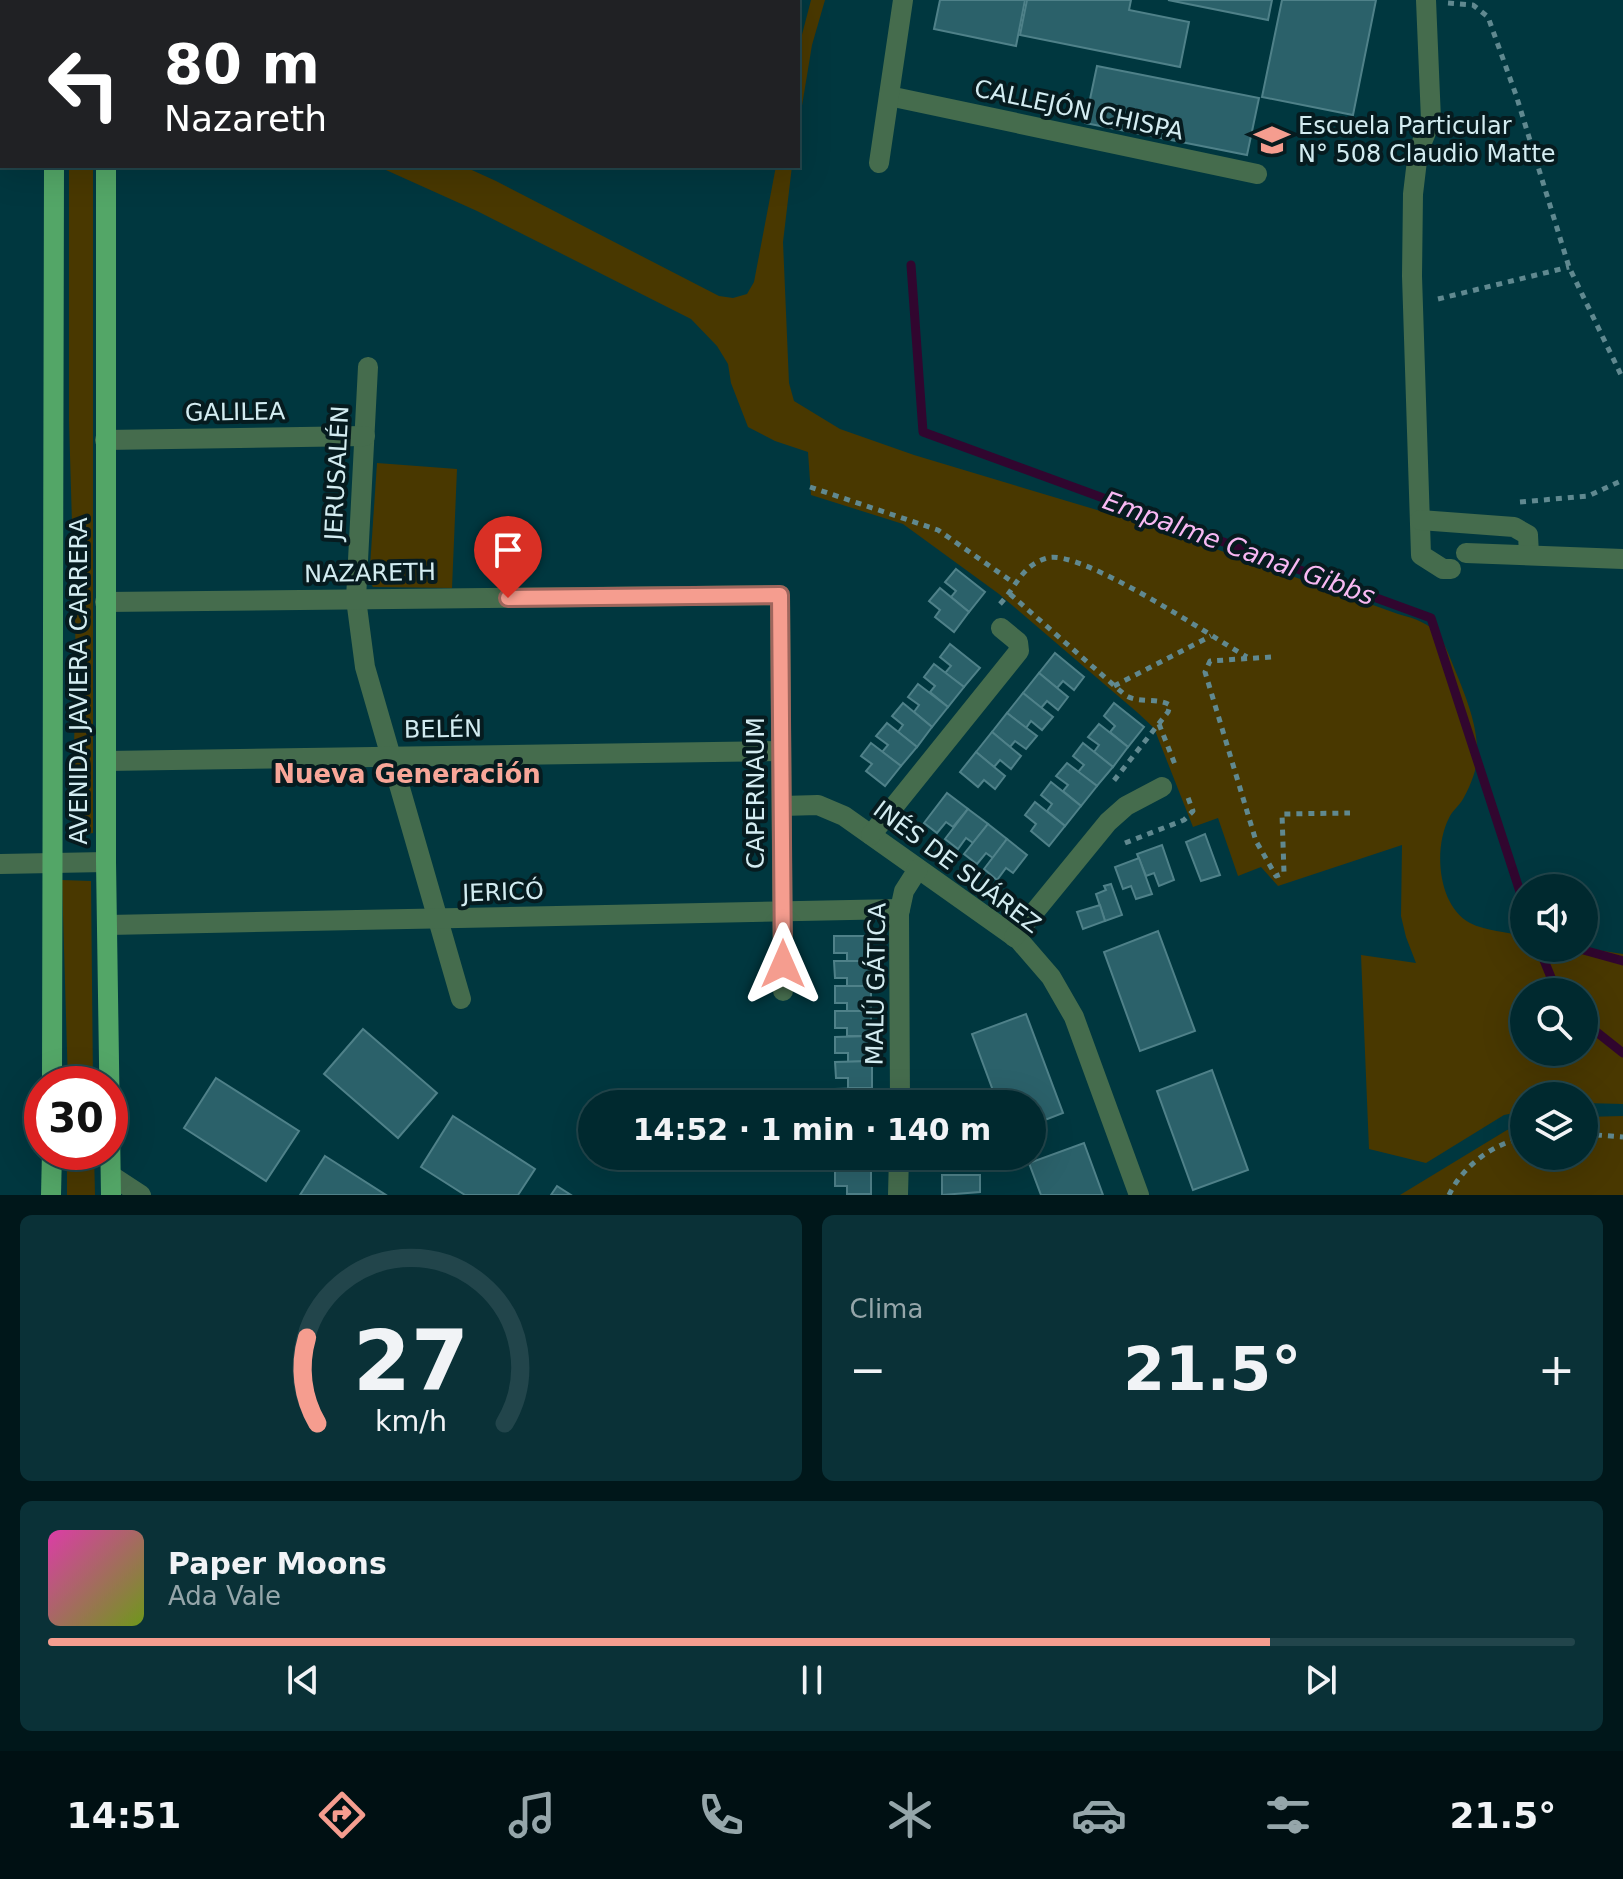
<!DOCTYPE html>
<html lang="es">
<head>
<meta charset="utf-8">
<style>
  body { margin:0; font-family:"DejaVu Sans",sans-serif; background:#0a3137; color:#f1f3f6; height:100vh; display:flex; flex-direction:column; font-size:30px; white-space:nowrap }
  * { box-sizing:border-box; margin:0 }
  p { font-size:26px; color:#95a6aa }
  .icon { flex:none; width:44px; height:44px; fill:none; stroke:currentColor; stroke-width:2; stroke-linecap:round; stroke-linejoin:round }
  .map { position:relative; height:1195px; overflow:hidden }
  .details { display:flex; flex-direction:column; gap:20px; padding:20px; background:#00171a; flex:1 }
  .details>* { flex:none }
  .top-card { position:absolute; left:0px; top:0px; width:800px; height:168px; box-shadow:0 8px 32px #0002,0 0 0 2px #22454b; background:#202124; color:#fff; overflow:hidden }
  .tools { position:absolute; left:1510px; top:874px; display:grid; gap:16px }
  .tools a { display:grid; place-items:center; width:88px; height:88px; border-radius:50%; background:#00292f; box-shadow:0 8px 32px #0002,0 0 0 2px #22454b; font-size:40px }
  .speed { position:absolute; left:24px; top:1066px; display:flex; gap:16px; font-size:40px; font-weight:700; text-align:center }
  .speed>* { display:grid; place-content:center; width:104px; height:104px; border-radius:50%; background:#00292f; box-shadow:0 8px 32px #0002,0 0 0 2px #22454b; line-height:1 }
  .speed .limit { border:12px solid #d22; background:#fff; color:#111 }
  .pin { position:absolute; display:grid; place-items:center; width:68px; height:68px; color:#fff; margin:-82px -34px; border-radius:50% 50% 50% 0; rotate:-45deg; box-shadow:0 0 8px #0007 }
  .pin .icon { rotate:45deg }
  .me { position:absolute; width:88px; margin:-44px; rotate:0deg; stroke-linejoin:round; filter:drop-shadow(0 0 6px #0008) }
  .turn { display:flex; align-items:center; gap:28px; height:168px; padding:0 32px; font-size:36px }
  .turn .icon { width:104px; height:104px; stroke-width:2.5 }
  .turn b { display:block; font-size:56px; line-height:68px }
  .big { font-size:60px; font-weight:800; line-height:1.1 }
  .details .widget { flex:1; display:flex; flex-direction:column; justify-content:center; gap:12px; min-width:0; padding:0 28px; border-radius:12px; background:#0a3137 }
  .details .dial { align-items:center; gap:0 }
  .dial svg { height:208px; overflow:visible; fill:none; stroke:#22454b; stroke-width:7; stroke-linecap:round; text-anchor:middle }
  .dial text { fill:#f1f3f6; stroke:none }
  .song { display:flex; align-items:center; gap:24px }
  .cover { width:96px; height:96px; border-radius:12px; background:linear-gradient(135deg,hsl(320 70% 55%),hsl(80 70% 35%)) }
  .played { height:8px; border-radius:4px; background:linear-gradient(90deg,#f59d8f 80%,#22454b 80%) }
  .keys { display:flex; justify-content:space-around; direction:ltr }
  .heat { display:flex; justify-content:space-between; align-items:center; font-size:44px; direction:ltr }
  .details .tiles { flex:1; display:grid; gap:20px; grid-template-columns:1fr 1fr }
  .widget:last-child { grid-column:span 2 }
  .trip { position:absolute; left:578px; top:1090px; width:468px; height:80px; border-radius:40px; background:#00292f; box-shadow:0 8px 32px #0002,0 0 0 2px #22454b; font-weight:800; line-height:80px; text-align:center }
  .dock { display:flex; height:128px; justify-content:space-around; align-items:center; background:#001013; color:#95a6aa }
  .dock .icon { width:56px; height:56px }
  .dock .current { color:#f59d8f }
  .dock b { font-size:36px; color:#f1f3f6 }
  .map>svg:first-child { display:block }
  .green { fill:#493800; fill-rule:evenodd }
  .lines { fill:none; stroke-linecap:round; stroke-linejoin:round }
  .stream { stroke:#31062f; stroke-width:9 }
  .building { fill:#2b616a; stroke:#4f8189; stroke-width:2 }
  .path { stroke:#608990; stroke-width:5; stroke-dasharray:6 6; stroke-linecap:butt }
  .minor { stroke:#456c4d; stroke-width:20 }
  .major { stroke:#53a667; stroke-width:20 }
  .route-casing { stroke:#9f665d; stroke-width:20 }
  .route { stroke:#f59d8f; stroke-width:14 }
  .labels { text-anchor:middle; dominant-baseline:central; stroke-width:8; stroke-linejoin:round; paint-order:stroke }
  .street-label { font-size:24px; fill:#d3ecf1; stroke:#061b1f }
  .poi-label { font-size:24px; fill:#d3ecf1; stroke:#061b1f; text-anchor:start }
  .water-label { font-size:26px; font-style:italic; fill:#f8b8f3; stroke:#061b1f }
  .neighbourhood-label { font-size:26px; font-weight:bold; fill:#f8a698; stroke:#061b1f }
</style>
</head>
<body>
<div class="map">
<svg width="1623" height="1195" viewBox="0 0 1623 1195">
  <rect width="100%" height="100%" fill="#00373f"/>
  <!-- green -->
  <g class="green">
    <path d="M 811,0 L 825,0 L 812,45 L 798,130 L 798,50 Z"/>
    <path d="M 69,166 L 93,166 L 93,833 L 72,836 L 76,660 L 69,421 Z"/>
    <path d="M 377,166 L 463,166 L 496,181 L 719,296 L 733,298 L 747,294 L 754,282 L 776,166 L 792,166 L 783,242 L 789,383 L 794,401 L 840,429 L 914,455 L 1157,528 L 1398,614 C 1437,624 1441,634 1455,670 C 1466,697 1479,728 1477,758 C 1477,770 1469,789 1463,799 C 1459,806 1452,811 1449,818 C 1433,849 1438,906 1470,923 C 1485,931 1508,932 1524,936 L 1524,948 L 1584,948 L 1623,954 L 1623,1104 L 1584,1103 L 1584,1096 L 1524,1096 L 1524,1111 L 1504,1115 L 1426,1163 L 1369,1149 L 1361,955 L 1416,963 L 1406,937 L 1401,916 L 1402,845 L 1278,886 L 1261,867 L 1238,876 L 1218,818 L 1193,827 L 1154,728 L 1138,713 L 999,594 L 903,524 L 811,495 L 808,452 L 775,441 L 748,427 L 731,383 L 728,364 L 717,346 L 691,319 L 477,211 ZM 1524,992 L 1584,992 L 1584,1052 L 1524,1052 Z"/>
    <path d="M 377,463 L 457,469 L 452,588 L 373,587 L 369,581 Z"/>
    <path d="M 62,880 L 91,881 L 93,1084 L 68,1084 Z"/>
    <path d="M 1623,1116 L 1623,1195 L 1400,1195 L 1507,1130 L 1524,1125 L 1524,1156 L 1584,1156 L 1584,1117 Z"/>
    <path d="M 67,1152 L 94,1152 L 95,1195 L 67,1195 Z"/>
  </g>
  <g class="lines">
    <!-- stream -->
    <g class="stream">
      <path d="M 911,265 L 923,432 L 1431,618 L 1524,904"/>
      <path d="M 1539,948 L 1557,992"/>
      <path d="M 1576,948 L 1623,961"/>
      <path d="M 1584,1022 L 1623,1053"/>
    </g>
  </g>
  <!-- building -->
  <g class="building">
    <path d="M 940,0 L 1025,0 L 1016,46 L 934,29 Z"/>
    <path d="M 1027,0 L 1131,0 L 1129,10 L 1189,22 L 1180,67 L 1020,35 Z"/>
    <path d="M 1168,0 L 1272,0 L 1268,20 Z"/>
    <path d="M 1282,0 L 1376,0 L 1353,115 L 1262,97 Z"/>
    <path d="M 1097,66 L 1259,98 L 1247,155 L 1085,123 Z"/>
    <path d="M 956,569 L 985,592 L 969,612 L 951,597 L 956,591 L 945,582 Z"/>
    <path d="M 940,588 L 969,612 L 954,632 L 935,617 L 940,610 L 929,601 Z"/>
    <path d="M 950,644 L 980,668 L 964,687 L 945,673 L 951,666 L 940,657 Z"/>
    <path d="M 1055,653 L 1084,677 L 1074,690 L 1063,681 L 1057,688 L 1039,673 Z"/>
    <path d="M 934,664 L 964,687 L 948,707 L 930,692 L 935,686 L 924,677 Z"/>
    <path d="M 1039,673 L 1068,697 L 1058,710 L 1047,701 L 1041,708 L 1023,693 Z"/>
    <path d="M 918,684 L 948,707 L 932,727 L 914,712 L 919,705 L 908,697 Z"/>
    <path d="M 1023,693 L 1053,717 L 1042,730 L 1031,721 L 1026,728 L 1007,713 Z"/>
    <path d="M 903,703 L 932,727 L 917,747 L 898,732 L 903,725 L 892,716 Z"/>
    <path d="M 1114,703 L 1144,727 L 1128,747 L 1110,732 L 1115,726 L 1104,716 Z"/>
    <path d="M 1007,713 L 1037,736 L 1026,749 L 1015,741 L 1010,747 L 992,732 Z"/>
    <path d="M 887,723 L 917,747 L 901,766 L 882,752 L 888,745 L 876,736 Z"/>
    <path d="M 1099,724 L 1128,747 L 1113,767 L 1094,752 L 1099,745 L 1088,737 Z"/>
    <path d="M 992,732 L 1021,756 L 1011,769 L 1000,760 L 994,767 L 976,752 Z"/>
    <path d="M 871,743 L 901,766 L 885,786 L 866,771 L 872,764 L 861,756 Z"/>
    <path d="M 1083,743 L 1113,767 L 1097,786 L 1078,772 L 1084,765 L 1073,756 Z"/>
    <path d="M 976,752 L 1005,776 L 995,789 L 984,780 L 978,787 L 960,772 Z"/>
    <path d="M 1067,763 L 1097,786 L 1081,806 L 1063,791 L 1068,785 L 1056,776 Z"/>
    <path d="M 1051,782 L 1081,806 L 1065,826 L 1047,811 L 1052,804 L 1041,795 Z"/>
    <path d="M 947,793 L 968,809 L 953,827 L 946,822 L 937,833 L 924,823 Z"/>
    <path d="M 1035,802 L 1065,826 L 1049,846 L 1031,831 L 1036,824 L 1025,815 Z"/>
    <path d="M 968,809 L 988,824 L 973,843 L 966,838 L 958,849 L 945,839 Z"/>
    <path d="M 988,824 L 1007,839 L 993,858 L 986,853 L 977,864 L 964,854 Z"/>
    <path d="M 1205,834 L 1220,875 L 1201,881 L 1186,842 Z"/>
    <path d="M 1007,839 L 1027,855 L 1013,873 L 1006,868 L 997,880 L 984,869 Z"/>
    <path d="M 1162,845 L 1174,880 L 1159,886 L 1154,873 L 1146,876 L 1137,854 Z"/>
    <path d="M 1139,858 L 1152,894 L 1136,899 L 1131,886 L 1123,889 L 1115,867 Z"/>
    <path d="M 1111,884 L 1122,915 L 1105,921 L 1096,894 L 1106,890 L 1104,886 Z"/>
    <path d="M 1100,905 L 1105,921 L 1083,929 L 1077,912 Z"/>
    <path d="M 1158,931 L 1195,1031 L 1140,1051 L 1104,952 Z"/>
    <path d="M 834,936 L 871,936 L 871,961 L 847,961 L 847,953 L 834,953 Z"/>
    <path d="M 834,961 L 871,961 L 871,986 L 847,986 L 847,978 L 835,978 Z"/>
    <path d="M 835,986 L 871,986 L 871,1011 L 847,1011 L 847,1003 L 835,1003 Z"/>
    <path d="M 835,1011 L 871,1011 L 871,1036 L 847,1036 L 847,1028 L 835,1028 Z"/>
    <path d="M 1026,1014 L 1063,1113 L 1032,1125 L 1032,1104 L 998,1104 L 972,1034 Z"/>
    <path d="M 363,1029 L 437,1093 L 398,1138 L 324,1074 Z"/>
    <path d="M 871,1036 L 872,1061 L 848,1062 L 848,1053 L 835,1053 L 835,1037 Z"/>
    <path d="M 872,1061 L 872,1088 L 848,1088 L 848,1078 L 836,1078 L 835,1062 Z"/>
    <path d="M 1212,1070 L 1248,1170 L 1193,1190 L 1157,1091 Z"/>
    <path d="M 216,1078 L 299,1131 L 266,1181 L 184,1128 Z"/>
    <path d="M 872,1088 L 872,1104 L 836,1104 L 835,1089 Z"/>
    <path d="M 453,1116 L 535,1169 L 518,1195 L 465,1195 L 421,1167 Z"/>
    <path d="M 1084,1143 L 1103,1195 L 1041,1195 L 1029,1163 Z"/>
    <path d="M 325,1156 L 386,1195 L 300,1195 Z"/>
    <path d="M 835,1156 L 871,1156 L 871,1169 L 848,1169 L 847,1162 L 835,1162 Z"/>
    <path d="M 835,1169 L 871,1169 L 871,1194 L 847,1194 L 847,1186 L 835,1186 Z"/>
    <path d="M 942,1175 L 980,1175 L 980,1192 L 942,1195 Z"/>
    <path d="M 557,1186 L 571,1195 L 551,1195 Z"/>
  </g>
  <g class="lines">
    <!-- path -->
    <g class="path">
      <path d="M 1448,3 L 1473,5 L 1488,17 L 1516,95 L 1569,267 L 1623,379"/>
      <path d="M 1438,299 L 1569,267"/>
      <path d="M 810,487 L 938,530 L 1014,583"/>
      <path d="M 1520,502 L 1588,496 L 1623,480"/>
      <path d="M 1010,594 L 1125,695 C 1139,704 1156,697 1170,705 L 1168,712 L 1112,783"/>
      <path d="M 1000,604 C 1016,587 1022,565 1047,558 C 1080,548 1212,637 1247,657"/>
      <path d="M 1271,657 L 1210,661 L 1205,672 L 1256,841 L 1276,876 L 1284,873 L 1282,814 L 1350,813"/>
      <path d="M 1114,686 L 1211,636"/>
      <path d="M 1159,724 L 1176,767"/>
      <path d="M 1125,843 L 1184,820 L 1193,811 L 1187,795"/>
      <path d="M 1584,1134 L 1623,1137"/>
      <path d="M 1449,1195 C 1462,1167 1493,1143 1524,1138"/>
    </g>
    <!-- minor -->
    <g class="minor">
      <path d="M 1426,0 L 1431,120 L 1418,152 L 1413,194 L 1412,276 L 1421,555 L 1443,569 L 1451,569"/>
      <path d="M 889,96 L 1257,174"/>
      <path d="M 879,163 L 903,0"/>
      <path d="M 368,367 L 356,599 L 365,667 L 461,999"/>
      <path d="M 105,440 L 365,436"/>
      <path d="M 1420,520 L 1514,527 L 1528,535 L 1529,555"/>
      <path d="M 1466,553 L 1623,559"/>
      <path d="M 105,602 L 780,595 L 783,991"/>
      <path d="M 106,761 L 781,751"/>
      <path d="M 782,806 L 818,805 L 844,816 L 1019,940 L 1051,977 L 1074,1017 L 1139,1195"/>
      <path d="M 871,835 L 1019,651 L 1018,642 L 1001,628"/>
      <path d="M 0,864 L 106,862"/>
      <path d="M 108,925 L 900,909"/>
      <path d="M 1014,937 L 1108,822 L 1126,806 L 1162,787"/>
      <path d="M 900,1104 L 899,914 L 904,891 L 918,869"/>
      <path d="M 112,1176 L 141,1195"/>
      <path d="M 898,1195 L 899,1156"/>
    </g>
    <!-- major -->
    <g class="major">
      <path d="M 55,2 L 55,0"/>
      <path d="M 106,2 L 106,0"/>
      <path d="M 106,166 L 106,862 L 111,1195"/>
      <path d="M 52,1084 L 54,166"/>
      <path d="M 51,1195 L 52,1152"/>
    </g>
  </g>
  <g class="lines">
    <!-- route casing -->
    <g class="route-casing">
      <path id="route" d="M 508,598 L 780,595 L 783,964"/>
    </g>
    <!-- route -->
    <use href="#route" class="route"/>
  </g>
  <!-- icons -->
  <defs>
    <g id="school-bare" transform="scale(2.76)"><path d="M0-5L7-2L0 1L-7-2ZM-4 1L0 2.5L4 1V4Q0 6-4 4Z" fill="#f59d8f" stroke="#061b1f" stroke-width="2.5" paint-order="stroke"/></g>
  </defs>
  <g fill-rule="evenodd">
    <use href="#school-bare" x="1272" y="140"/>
  </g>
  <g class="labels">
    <!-- street labels -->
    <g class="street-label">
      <text transform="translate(1079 110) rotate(12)">CALLEJÓN CHISPA</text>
      <text transform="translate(235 412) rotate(-1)">GALILEA</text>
      <text transform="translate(337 473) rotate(-87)">JERUSALÉN</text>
      <text transform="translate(370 573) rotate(-1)">NAZARETH</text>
      <text transform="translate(79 681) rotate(-90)">AVENIDA JAVIERA CARRERA</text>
      <text transform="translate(443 729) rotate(-1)">BELÉN</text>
      <text transform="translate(756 793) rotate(-90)">CAPERNAUM</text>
      <text transform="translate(957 867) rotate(37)">INÉS DE SUÁREZ</text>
      <text transform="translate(503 892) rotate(-2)">JERICÓ</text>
      <text transform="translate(876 984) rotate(-89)">MALÚ GÁTICA</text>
    </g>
    <!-- poi labels -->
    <g class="poi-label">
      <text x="1298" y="126">Escuela Particular<tspan x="1298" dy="28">N° 508 Claudio Matte</tspan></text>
    </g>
    <!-- water labels -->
    <g class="water-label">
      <text transform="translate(1239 548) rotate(20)">Empalme Canal Gibbs</text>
    </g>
    <!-- neighbourhood labels -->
    <g class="neighbourhood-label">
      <text x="407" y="774">Nueva Generación</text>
    </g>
  </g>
</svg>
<div class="tools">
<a><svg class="icon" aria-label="sound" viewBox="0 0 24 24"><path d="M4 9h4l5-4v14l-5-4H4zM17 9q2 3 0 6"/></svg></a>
<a><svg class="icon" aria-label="search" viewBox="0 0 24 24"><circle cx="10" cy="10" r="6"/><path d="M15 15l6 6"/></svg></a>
<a><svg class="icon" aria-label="layers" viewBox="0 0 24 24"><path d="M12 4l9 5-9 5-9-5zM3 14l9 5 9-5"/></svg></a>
</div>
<div class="speed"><div class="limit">30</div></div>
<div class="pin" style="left:508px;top:598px;background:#d93025"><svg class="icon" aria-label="arrive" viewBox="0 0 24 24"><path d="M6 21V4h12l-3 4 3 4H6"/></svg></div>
<svg class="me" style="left:783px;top:964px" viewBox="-20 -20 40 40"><path d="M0-17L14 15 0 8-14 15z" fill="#f59d8f" stroke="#fff" stroke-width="4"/></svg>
<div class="trip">14:52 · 1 min · 140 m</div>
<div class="top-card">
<div class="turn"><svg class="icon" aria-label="left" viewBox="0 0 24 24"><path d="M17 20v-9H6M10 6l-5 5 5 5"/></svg><div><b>80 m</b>Nazareth</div></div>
</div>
</div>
<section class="details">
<div class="tiles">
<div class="widget dial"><svg viewBox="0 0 100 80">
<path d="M14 69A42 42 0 1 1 86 69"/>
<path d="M14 69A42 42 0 0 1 10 36" stroke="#f59d8f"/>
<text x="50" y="56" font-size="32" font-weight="700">27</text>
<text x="50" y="72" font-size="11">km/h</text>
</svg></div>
<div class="widget"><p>Clima</p>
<div class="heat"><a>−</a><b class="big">21.5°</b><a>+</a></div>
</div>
<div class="widget">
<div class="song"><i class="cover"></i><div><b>Paper Moons</b><p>Ada Vale</p></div></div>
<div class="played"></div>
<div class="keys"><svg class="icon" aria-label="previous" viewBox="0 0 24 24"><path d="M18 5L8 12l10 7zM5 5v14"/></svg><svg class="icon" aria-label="pause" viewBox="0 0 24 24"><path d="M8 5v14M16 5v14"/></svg><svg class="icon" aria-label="next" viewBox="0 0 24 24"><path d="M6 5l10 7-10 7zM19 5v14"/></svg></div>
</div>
</div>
</section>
<nav class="dock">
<b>14:51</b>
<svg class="icon current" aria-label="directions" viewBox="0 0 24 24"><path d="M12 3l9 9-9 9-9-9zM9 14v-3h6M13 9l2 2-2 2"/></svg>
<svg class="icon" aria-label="music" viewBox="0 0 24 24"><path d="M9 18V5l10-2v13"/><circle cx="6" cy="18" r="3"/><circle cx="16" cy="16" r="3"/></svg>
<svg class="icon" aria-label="phone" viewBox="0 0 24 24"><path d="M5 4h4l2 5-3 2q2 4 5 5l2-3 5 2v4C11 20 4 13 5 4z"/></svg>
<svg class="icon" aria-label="climate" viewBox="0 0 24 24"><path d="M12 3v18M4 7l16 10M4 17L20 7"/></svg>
<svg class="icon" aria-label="car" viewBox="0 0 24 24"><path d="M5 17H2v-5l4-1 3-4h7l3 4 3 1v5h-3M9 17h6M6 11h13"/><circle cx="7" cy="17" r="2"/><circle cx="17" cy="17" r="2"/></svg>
<svg class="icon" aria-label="filters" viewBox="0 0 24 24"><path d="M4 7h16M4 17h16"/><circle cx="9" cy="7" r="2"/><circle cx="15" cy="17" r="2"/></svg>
<b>21.5°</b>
</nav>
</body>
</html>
